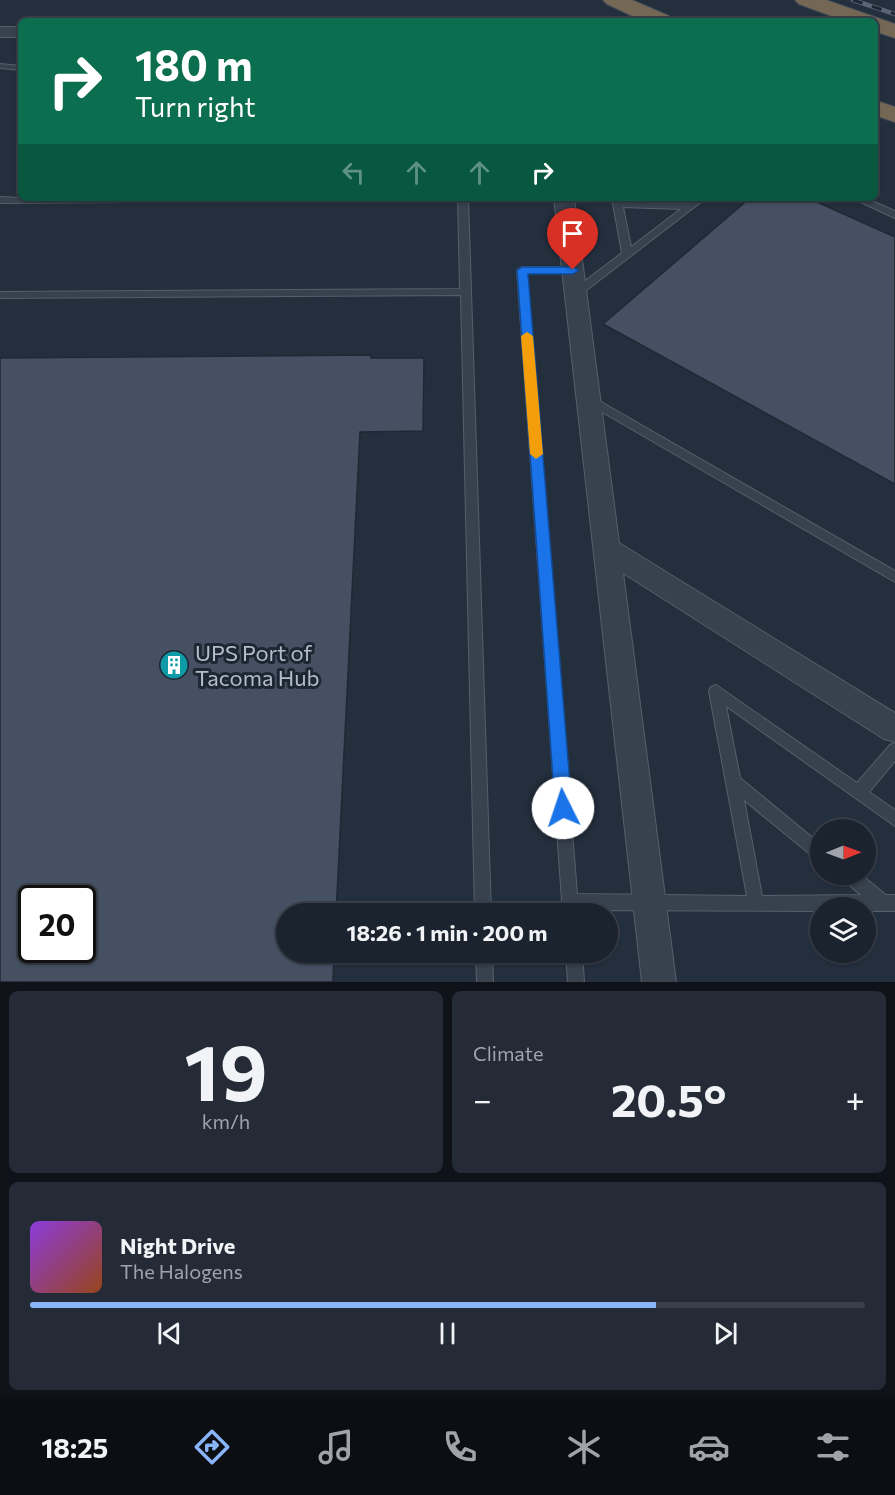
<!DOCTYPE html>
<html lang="en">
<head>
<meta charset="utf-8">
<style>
  body { margin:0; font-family:Commissioner,sans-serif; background:#242b36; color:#f1f3f6; height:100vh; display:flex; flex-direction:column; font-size:22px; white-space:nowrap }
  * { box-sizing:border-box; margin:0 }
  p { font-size:20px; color:#a0a4aa }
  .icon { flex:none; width:33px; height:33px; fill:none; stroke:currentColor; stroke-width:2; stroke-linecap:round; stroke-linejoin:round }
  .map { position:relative; height:982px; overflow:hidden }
  .drawer { display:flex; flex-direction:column; gap:9px; padding:9px; background:#0f1319; flex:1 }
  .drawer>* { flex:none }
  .banner { position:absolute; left:18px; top:18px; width:860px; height:183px; border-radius:9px; box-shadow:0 2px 4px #0004,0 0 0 2px #39404a; background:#0b6e4f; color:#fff; overflow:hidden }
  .needle { width:39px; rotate:89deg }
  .controls { position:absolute; left:810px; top:819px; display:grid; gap:12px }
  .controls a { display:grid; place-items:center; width:66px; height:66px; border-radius:50%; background:#1b232e; box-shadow:0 2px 4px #0004,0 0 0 2px #39404a; font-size:30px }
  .speed { position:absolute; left:18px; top:885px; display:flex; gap:12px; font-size:30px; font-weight:700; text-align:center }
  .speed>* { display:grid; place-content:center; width:78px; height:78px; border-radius:50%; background:#1b232e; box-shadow:0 2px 4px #0004,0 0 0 2px #39404a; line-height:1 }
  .speed .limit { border:3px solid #111; border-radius:9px; background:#fff; color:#111 }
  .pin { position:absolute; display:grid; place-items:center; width:51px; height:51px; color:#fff; margin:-62px -26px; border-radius:50% 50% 50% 0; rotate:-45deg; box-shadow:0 0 6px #0007 }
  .pin .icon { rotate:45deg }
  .me { position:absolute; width:66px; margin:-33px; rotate:356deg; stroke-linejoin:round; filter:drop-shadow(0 0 4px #0008) }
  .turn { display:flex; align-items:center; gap:21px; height:126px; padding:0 18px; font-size:27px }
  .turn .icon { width:78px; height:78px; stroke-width:2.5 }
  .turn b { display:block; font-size:42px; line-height:51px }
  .lanes { display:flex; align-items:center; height:57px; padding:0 18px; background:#0003; justify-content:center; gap:30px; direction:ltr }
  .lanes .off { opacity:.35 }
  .big { font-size:45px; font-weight:700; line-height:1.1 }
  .drawer .card { flex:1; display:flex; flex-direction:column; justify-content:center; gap:9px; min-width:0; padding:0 21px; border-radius:9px; background:#242b36 }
  .drawer .dial { align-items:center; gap:0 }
  .dial b { font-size:78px; line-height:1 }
  .song { display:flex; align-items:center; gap:18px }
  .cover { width:72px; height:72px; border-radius:9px; background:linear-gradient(135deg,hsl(270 70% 55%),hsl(20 70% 35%)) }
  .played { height:6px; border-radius:3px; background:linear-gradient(90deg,#8ab4f8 75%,#39404a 75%) }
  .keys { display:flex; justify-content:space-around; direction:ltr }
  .heat { display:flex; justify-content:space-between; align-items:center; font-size:33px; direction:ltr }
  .drawer .tiles { flex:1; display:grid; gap:9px; grid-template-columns:1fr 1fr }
  .card:last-child { grid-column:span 2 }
  .trip { position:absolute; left:276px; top:903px; width:342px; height:60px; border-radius:30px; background:#1b232e; box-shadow:0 2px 4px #0004,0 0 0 2px #39404a; font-weight:700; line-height:60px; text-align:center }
  .dock { display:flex; height:96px; justify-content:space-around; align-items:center; background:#0b0e12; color:#a0a4aa }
  .dock .icon { width:42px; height:42px }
  .dock .current { color:#8ab4f8 }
  .dock b { font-size:27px; color:#f1f3f6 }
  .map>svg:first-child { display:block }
  .building { fill:#455162; stroke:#1f2835; stroke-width:1.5; fill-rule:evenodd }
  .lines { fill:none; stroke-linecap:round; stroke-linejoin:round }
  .lane-casing { stroke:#565f6c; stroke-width:2 }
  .street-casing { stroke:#565f6c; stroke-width:2 }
  .highway-casing { stroke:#434c59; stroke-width:2 }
  .lane { fill:#38414e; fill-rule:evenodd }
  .street { fill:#38414e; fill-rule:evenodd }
  .highway { fill:#746855; fill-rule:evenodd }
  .rail-casing { stroke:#5a6575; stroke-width:4.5 }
  .rail { stroke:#1d2633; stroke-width:3; stroke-dasharray:10; stroke-linecap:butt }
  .route { fill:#1a73e8; stroke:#114b97; stroke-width:1.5 }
  .slow { fill:#f59e0b }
  .labels { text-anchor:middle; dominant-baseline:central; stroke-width:6; stroke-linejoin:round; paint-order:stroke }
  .poi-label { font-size:22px; fill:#b4bcc9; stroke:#1d2633; text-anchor:start }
</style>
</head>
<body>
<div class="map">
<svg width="895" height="982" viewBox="0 0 895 982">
  <rect width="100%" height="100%" fill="#242f3e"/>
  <!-- building -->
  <g class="building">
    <path d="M 750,198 L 808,198 L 895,237 L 895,484 L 603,324 Z"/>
    <path d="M 371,355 L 371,358 L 424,358 L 423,431 L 360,432 L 336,914 L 286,914 L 286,952 L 334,952 L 333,982 L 0,982 L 0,358 ZM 32,898 L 82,898 L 82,950 L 32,950 Z"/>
  </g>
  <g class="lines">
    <!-- lane casing -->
    <g class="lane-casing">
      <g id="lane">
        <path d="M 0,64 L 21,66 L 21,70 L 0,68 Z"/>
        <path d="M 0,197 L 21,198 L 259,198 L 254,201 L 0,203 Z"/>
        <path d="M 458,198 L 468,198 L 491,914 L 475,914 L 461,295 L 0,298 L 0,292 L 460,289 Z"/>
        <path d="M 612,198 L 622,198 L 622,201 L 688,203 L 695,198 L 706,198 L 580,295 L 572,295 L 571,293 L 572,291 L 622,253 ZM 623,207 L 681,209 L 631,247 Z"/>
        <path d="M 852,198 L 865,198 L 895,211 L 895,218 Z"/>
        <path d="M 522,267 L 573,267 L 578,270 L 573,273 L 527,273 L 577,894 L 747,896 L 709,691 L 711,687 L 716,685 L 857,783 L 890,745 L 895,743 L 895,761 L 869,792 L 895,810 L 895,826 L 726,706 L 740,778 L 820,844 L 820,860 L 815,858 L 744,800 L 762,896 L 861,895 L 842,879 L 840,874 L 860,874 L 886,895 L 895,895 L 895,911 L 866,911 L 866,908 L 820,908 L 820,911 L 579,910 L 579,914 L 563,914 L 517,270 Z"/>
        <path d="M 589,395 L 895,571 L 895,582 L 585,402 L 583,399 L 585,396 Z"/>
        <path d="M 476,952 L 492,952 L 493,982 L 477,982 Z"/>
        <path d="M 566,952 L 582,952 L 584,982 L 568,982 Z"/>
      </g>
    </g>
    <!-- street casing -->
    <g class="street-casing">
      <g id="street">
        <rect x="0" y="27" width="21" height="10"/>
        <path d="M 554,198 L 574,198 L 619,543 L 895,713 L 895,742 L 884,739 L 623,573 L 676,982 L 642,982 Z"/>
      </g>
    </g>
    <!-- highway casing -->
    <g class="highway-casing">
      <g id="highway">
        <path d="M 603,0 L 632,0 L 669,16 L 672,21 L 643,21 L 607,4 Z"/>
        <path d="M 795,0 L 826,0 L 895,24 L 895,38 L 874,31 L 874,21 L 845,21 L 799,4 Z"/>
        <path d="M 874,100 L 895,107 L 895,122 L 874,115 Z"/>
      </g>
    </g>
    <!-- lane -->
    <use href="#lane" class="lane"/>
    <!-- street -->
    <use href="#street" class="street"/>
    <!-- highway -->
    <use href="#highway" class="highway"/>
    <!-- rail casing -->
    <g class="rail-casing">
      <path id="rail" d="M 853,0 L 895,14"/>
    </g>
    <!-- rail -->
    <use href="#rail" class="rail"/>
  </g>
  <!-- route -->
  <path class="route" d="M 522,267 L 573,267 L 579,270 L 573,274 L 528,274 L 572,808 L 569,814 L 563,816 L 557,814 L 555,808 L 517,270 Z"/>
  <!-- slow -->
  <path class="slow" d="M 527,332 L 533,336 L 543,454 L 536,459 L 530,454 L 521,336 Z"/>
  <!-- icons -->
  <defs>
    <g id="building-disc" transform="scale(1.5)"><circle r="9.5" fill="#0f9aa8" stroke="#1d2633"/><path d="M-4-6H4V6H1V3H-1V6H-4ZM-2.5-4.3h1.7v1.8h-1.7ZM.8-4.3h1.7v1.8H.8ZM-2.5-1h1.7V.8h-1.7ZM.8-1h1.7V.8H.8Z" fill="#fff"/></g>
  </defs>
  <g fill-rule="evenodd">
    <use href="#building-disc" x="174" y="665"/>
  </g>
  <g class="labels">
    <!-- poi labels -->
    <g class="poi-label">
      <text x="195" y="652">UPS Port of<tspan x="195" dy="25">Tacoma Hub</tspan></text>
    </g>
  </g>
</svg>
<div class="controls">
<a><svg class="needle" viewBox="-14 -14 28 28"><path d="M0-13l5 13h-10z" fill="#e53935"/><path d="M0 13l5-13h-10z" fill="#a0a4aa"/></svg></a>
<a><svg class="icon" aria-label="layers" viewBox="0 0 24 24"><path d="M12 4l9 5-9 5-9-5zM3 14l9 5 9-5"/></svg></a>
</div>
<div class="speed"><div class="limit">20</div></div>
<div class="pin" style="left:573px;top:270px;background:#d93025"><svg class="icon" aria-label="arrive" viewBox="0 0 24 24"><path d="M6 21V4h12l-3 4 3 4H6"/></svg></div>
<svg class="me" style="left:563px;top:808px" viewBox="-20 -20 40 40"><circle r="19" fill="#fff"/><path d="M0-13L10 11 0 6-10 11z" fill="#1a73e8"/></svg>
<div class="trip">18:26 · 1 min · 200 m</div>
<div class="banner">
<div class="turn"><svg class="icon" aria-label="right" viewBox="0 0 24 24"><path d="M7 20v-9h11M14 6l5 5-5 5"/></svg><div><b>180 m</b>Turn right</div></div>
<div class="lanes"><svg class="icon off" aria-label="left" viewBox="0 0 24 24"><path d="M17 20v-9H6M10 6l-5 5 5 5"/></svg><svg class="icon off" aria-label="ahead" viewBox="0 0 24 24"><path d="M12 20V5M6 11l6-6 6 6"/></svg><svg class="icon off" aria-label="ahead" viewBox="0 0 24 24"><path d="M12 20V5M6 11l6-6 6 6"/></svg><svg class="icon" aria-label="right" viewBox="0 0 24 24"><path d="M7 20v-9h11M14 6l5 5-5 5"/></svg></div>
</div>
</div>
<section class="drawer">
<div class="tiles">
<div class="card dial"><b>19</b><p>km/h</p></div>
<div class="card"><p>Climate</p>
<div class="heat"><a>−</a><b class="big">20.5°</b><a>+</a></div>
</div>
<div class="card">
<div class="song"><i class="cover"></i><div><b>Night Drive</b><p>The Halogens</p></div></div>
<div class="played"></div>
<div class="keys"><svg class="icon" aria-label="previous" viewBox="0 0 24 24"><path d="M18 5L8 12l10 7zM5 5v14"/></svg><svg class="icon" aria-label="pause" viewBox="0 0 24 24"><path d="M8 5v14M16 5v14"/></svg><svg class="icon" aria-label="next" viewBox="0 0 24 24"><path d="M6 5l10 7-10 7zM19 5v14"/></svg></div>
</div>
</div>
</section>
<nav class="dock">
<b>18:25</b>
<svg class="icon current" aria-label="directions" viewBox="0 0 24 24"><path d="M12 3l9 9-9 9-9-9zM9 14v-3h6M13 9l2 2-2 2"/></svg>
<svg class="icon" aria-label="music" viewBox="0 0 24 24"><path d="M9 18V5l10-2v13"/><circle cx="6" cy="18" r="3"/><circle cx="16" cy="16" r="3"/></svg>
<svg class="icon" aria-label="phone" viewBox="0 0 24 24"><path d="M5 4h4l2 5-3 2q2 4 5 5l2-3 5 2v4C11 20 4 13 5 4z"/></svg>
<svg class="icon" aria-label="climate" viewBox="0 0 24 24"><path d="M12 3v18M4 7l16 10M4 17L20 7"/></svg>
<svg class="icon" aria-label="car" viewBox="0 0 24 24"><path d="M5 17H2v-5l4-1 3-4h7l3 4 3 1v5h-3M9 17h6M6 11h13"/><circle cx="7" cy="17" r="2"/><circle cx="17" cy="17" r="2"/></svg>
<svg class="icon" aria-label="filters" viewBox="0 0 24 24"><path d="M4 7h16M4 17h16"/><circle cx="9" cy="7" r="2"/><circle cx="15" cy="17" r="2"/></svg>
</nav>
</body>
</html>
